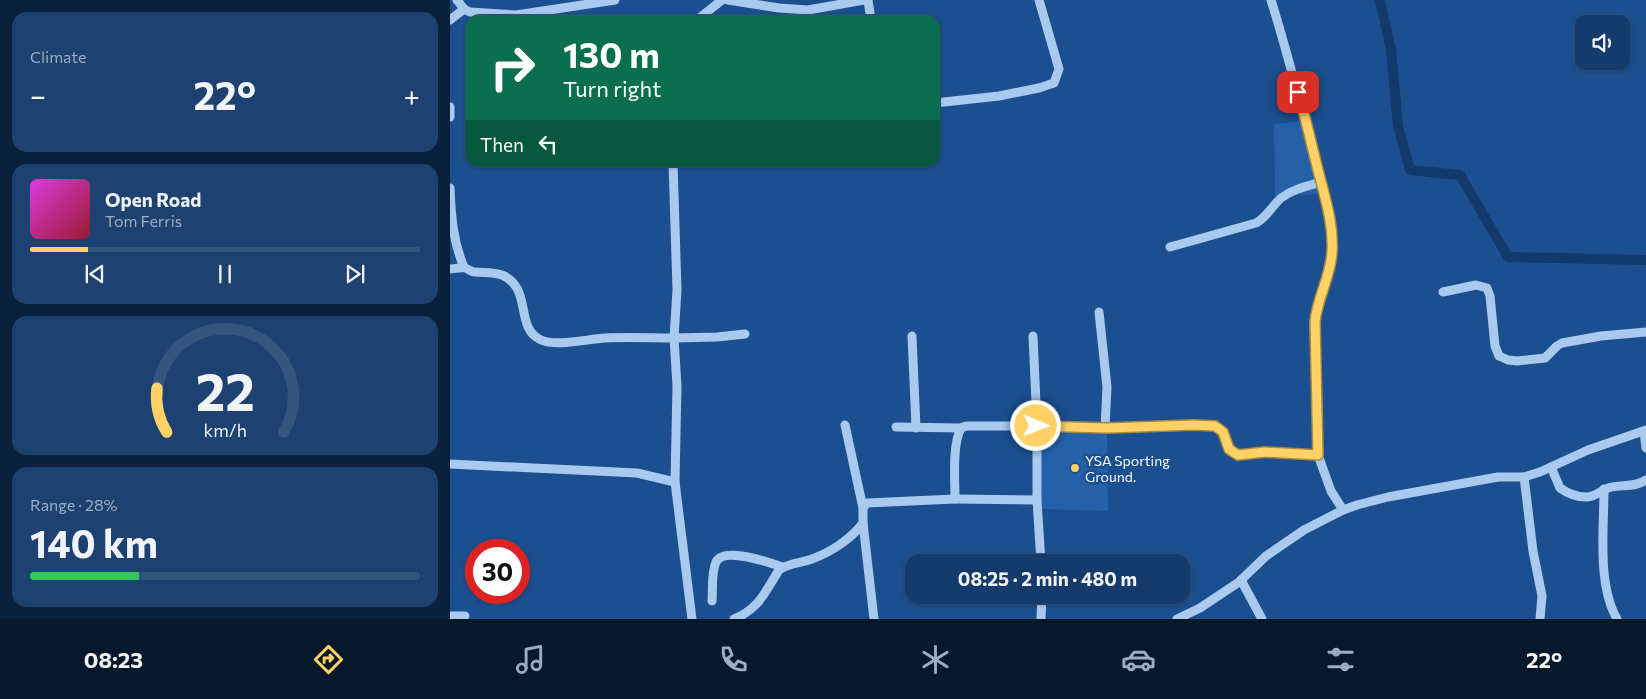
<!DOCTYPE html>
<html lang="en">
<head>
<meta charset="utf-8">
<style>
  body { margin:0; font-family:Commissioner,sans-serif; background:#1d4271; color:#f1f3f6; height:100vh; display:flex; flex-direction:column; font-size:19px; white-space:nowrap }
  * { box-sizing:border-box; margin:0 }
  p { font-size:16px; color:#9dadc1 }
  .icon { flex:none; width:28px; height:28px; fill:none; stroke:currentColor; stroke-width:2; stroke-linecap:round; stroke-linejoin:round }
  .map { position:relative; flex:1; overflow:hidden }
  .sheet { display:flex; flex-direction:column; gap:12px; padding:12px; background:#0b203b; width:450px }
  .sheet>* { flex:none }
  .hud { position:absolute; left:15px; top:15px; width:475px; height:152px; border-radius:15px; box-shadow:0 1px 4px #0004,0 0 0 1px #33557e; background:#0b6e4f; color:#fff; overflow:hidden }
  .fabs { position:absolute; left:1125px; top:15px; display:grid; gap:10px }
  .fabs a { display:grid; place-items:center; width:55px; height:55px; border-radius:10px; background:#143b6b; box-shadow:0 1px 4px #0004,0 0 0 1px #33557e; font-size:25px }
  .speed { position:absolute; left:15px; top:539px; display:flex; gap:10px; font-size:25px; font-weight:700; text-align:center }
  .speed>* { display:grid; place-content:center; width:65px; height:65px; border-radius:50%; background:#143b6b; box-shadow:0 1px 4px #0004,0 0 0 1px #33557e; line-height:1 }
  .speed .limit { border:8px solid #d22; background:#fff; color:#111 }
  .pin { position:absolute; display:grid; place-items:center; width:42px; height:42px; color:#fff; margin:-21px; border-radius:10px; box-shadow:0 2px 8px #0006 }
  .me { position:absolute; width:55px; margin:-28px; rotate:91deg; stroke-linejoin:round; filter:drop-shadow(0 0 4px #0008) }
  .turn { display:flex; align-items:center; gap:18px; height:105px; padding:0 15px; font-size:22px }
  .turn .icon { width:65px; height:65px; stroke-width:2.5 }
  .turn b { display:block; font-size:35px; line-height:42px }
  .then { display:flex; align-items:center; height:48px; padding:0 15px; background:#0003; gap:10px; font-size:19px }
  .big { font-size:38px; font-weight:700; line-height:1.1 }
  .sheet .widget { flex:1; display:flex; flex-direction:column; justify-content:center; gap:8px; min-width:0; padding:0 18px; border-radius:15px; background:#1d4271 }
  .sheet .dial { align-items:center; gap:0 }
  .dial svg { height:130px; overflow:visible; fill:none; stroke:#33557e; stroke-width:7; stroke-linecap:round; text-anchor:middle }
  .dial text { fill:#f1f3f6; stroke:none }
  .song { display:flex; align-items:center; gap:15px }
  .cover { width:60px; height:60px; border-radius:8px; background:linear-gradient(135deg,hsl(300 70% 55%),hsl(350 70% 35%)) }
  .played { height:5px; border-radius:2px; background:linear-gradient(90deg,#ffd166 15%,#33557e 15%) }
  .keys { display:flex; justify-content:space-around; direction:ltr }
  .heat { display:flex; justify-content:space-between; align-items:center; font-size:28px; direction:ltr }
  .charge { height:8px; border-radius:4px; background:linear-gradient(90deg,#34c759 28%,#33557e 0) }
  .trip { position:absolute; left:455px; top:554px; width:285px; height:50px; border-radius:15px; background:#143b6b; box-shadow:0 1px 4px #0004,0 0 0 1px #33557e; font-weight:700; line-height:50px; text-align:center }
  .dock { display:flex; height:80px; justify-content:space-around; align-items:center; background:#08182b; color:#9dadc1 }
  .dock .icon { width:35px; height:35px }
  .dock .on { color:#ffd166 }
  .dock b { font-size:22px; color:#f1f3f6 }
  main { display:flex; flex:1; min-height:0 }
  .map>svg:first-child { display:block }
  .green { fill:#2461a8 }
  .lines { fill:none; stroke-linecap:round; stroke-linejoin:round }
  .canal { stroke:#123a6d; stroke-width:10 }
  .minor { stroke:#a9c9ee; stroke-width:9 }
  .route-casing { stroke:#a68842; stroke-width:12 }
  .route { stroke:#ffd166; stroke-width:9 }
  .poi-dot { fill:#ffd166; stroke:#1b4f8f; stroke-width:2 }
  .labels { text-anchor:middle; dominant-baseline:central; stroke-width:5; stroke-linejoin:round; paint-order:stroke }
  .poi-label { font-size:14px; fill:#fff; stroke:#1b4f8f; text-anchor:start }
</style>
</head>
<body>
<main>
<section class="sheet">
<div class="widget"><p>Climate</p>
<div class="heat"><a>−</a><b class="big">22°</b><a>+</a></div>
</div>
<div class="widget">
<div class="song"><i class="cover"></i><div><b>Open Road</b><p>Tom Ferris</p></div></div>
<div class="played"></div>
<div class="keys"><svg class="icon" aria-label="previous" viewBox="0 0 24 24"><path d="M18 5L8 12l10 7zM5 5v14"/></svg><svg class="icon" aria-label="pause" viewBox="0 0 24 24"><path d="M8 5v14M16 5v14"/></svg><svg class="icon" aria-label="next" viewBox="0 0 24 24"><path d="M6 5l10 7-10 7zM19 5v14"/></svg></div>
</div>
<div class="widget dial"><svg viewBox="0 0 100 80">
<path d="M14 69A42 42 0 1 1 86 69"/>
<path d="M14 69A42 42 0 0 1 8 42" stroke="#ffd166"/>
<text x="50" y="56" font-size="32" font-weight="700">22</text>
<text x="50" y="72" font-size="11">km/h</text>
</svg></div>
<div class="widget"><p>Range · 28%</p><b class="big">140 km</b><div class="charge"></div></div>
</section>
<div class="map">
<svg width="1196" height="619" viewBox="0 0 1196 619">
  <rect width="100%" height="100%" fill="#1b4f8f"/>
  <!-- green -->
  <g class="green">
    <path d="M 855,121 L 875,194 L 825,196 L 824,124 Z"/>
    <path d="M 591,426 L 657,428 L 658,511 L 592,509 Z"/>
  </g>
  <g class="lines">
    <!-- canal -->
    <path class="canal" d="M 930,0 L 941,50 L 948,126 L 960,170 L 1010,175 L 1058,257 L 1196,260"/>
    <!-- minor -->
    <g class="minor">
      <path d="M 7,0 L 14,9 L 20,12 L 66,15 L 165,0"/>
      <path d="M 278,0 L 329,8 L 358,10 L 414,0"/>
      <path d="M 418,0 L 421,20"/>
      <path d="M 821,0 C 837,51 850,103 864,155 C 872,186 884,218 882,252 C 881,276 867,298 865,322 L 868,455 L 881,491 L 893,510 L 907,505 L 938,497 L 1048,477 L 1074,477 L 1090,472 L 1138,450 L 1196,430"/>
      <path d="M 0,20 L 14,9"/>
      <path d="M 247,20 L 272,0"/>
      <path d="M 485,103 L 549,96 L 589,88 L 604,83 L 609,69 L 589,0"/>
      <path d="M 0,107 L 0,117"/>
      <path d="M 0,188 C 1,215 3,242 14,267"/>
      <path d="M 720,247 L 806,223 C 817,217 822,206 831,198 C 843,189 857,186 871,182"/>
      <path d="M 0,269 C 4,269 11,267 15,268 C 19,269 21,272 25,272 C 34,273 43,272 52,275 C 83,288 64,328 91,340 C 107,347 137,339 155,338 C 178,337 201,338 224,338 L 227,290 L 223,162"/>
      <path d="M 993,292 L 1026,285 L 1037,288 L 1040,296 L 1045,346 L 1049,356 L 1058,360 L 1067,361 L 1095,358 L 1107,346 L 1112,343 L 1151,336 L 1196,332"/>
      <path d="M 649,312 L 657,387 L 655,428"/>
      <path d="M 462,336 L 466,428"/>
      <path d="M 395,425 L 413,508"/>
      <path d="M 446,427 L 511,428"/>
      <path d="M 1194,431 L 1196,448"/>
      <path d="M 0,464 L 187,473 L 225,482"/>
      <path d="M 1101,467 L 1110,488 C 1117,493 1127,497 1136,497 C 1145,497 1150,491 1158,488 C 1170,484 1185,488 1196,480"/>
      <path d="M 1074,477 L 1083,551 L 1092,596 L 1090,619"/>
      <path d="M 1154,489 C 1154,529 1147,584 1167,619"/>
      <path d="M 505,499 L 587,500"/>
      <path d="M 413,523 L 424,619"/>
      <path d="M 591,562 L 587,500 L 587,426 L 657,428 L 744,425 L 765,426 L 773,432 L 781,452 L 788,455 L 815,453 L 868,455"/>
      <path d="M 791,580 L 812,619"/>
      <path d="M 262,601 C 263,590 261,573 266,562 C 274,546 320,563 333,567"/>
      <path d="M 0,616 L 15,616"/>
      <path d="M 242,619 L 225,482 L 227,386 L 224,338 L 267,337 L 295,334"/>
      <path d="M 284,619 C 309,609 315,592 329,570 C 338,563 351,563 362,559 C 381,552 401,539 413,523 L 413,508 L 417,503 L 505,499 C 505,480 502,445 511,428 L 516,426 L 587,426 L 583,336"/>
      <path d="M 591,619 L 592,595"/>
      <path d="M 727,619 L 750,608 L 789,582 L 816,556 L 854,530 L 893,510"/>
    </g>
  </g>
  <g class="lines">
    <!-- route casing -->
    <g class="route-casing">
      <path id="route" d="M 586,426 L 657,428 L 744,425 L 765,426 L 773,432 L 779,449 L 788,455 L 815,452 L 868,455 L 865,322 C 867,298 881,276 882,252 C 884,221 873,192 866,162 C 860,139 855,115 848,92"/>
    </g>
    <!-- route -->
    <use href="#route" class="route"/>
  </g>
  <!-- markers -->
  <circle class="poi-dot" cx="625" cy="468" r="5"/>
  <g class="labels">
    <!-- poi labels -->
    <g class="poi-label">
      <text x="635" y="460">YSA Sporting<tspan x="635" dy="16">Ground.</tspan></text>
    </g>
  </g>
</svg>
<div class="fabs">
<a><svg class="icon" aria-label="sound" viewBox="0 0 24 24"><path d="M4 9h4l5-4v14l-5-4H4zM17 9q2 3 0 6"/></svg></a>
</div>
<div class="speed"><div class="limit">30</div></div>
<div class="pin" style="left:848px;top:92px;background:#d93025"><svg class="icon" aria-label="arrive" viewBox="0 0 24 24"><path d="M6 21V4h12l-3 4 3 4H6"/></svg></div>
<svg class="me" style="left:586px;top:426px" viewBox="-20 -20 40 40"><circle r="17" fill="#ffd166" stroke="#fff" stroke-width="3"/><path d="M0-11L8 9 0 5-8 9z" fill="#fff"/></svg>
<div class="trip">08:25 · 2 min · 480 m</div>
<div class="hud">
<div class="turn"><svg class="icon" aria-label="right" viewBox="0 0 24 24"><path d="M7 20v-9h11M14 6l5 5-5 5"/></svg><div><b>130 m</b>Turn right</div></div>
<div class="then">Then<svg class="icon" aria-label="left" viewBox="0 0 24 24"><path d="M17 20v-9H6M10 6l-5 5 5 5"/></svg></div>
</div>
</div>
</main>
<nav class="dock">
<b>08:23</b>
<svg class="icon on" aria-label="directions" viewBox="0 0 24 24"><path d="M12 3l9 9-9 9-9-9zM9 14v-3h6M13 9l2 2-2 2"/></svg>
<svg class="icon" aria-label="music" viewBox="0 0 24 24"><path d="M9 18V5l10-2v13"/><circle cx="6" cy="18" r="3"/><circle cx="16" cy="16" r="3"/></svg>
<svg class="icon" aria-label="phone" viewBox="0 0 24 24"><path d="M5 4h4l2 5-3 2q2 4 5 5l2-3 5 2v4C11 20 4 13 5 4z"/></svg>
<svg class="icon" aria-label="climate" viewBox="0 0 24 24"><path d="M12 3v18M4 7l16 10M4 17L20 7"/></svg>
<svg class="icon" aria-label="car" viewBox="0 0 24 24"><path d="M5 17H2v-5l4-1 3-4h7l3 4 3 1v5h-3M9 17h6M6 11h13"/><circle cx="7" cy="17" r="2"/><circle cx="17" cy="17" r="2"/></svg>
<svg class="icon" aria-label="filters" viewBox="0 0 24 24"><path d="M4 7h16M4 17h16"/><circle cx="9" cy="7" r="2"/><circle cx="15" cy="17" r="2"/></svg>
<b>22°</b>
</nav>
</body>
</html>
